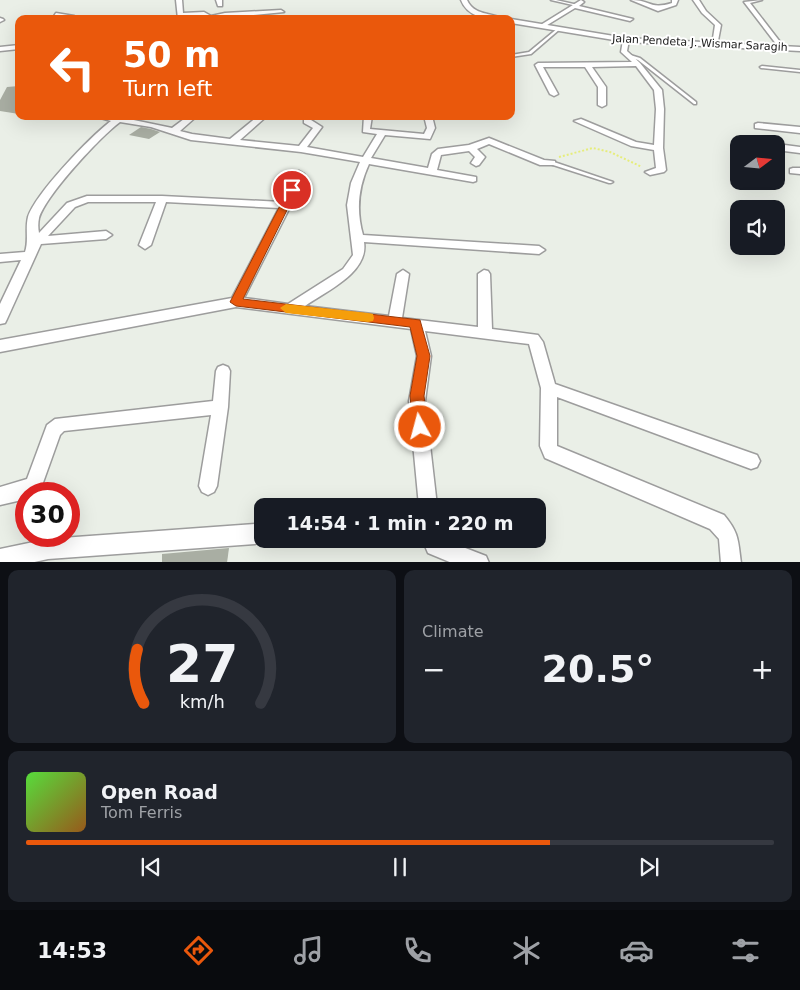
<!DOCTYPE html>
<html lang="en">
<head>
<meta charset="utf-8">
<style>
  body { margin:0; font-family:"DejaVu Sans",sans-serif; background:#20242c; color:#f1f3f6; height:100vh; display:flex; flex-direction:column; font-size:19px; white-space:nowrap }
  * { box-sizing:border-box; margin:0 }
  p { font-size:16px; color:#9ea1a6 }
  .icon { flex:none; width:28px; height:28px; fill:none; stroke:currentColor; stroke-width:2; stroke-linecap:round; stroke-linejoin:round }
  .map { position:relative; height:562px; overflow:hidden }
  .panel { display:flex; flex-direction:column; gap:8px; padding:8px; background:#0d0f14; flex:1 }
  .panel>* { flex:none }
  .hud { position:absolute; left:15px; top:15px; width:500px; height:105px; border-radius:10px; box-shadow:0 5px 20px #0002; background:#ea580c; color:#fff; overflow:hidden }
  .needle { width:32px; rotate:74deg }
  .fabs { position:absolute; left:730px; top:135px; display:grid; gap:10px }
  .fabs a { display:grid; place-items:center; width:55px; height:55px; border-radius:10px; background:#171b24; box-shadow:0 5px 20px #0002; font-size:25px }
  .speed { position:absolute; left:15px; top:482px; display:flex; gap:10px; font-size:25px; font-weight:700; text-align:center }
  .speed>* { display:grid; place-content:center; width:65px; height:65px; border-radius:50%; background:#171b24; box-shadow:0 5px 20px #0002; line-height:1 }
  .speed .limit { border:8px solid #d22; background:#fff; color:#111 }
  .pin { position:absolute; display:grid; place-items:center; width:42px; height:42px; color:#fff; margin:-21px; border:2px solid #fff; border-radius:50%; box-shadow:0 1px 5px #0007 }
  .me { position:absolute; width:55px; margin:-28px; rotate:353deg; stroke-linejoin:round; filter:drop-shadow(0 0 4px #0008) }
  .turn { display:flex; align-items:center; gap:18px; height:105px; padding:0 25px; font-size:22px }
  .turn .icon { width:65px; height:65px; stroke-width:2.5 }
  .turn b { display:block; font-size:35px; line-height:42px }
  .big { font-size:38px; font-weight:700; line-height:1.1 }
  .panel .tile { flex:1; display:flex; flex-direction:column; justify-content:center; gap:8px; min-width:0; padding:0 18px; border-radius:10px; background:#20242c }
  .panel .dial { align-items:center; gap:0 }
  .dial svg { height:130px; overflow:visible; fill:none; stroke:#363941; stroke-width:7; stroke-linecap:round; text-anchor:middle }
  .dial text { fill:#f1f3f6; stroke:none }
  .song { display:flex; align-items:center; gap:15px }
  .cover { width:60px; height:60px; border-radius:8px; background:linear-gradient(135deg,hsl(110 70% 55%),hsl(30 70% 35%)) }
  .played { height:5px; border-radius:2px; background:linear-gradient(90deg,#ea580c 70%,#363941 70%) }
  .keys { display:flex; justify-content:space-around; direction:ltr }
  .heat { display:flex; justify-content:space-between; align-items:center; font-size:28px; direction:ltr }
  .panel .tiles { flex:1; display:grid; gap:8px; grid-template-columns:1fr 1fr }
  .tile:last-child { grid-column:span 2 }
  .trip { position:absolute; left:254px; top:498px; width:292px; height:50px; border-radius:10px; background:#171b24; box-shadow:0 5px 20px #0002; font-weight:700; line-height:50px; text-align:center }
  .menu { display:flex; height:80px; justify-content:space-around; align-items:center; background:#090b0e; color:#9ea1a6 }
  .menu .icon { width:35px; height:35px }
  .menu .selected { color:#ea580c }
  .menu b { font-size:22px; color:#f1f3f6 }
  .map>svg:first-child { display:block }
  .building { fill:#a9aea3 }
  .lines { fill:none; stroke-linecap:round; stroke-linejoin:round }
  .service-casing { stroke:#9d9d9d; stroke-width:3 }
  .minor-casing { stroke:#9d9d9d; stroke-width:3 }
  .tertiary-casing { stroke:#9d9d9d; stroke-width:3 }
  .path { stroke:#e6ed7b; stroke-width:2; stroke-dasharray:2 2; stroke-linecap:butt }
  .service { fill:#fff; fill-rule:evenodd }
  .minor { fill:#fff; fill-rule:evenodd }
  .tertiary { fill:#fff; fill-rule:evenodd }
  .route { fill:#ea580c; stroke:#983908 }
  .slow { fill:#f59e0b }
  .labels { text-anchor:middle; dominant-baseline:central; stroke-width:4; stroke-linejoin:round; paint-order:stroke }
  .far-street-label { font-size:11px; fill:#202020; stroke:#fff }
</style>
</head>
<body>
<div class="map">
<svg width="800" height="563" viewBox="0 0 800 563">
  <rect width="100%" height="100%" fill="#eaefe7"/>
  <!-- building -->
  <g class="building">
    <path d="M 19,86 L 19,114 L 0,111 L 0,100 L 7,87 Z"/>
    <path d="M 141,127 L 151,129 L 160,132 L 149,139 L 129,135 Z"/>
    <path d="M 229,548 L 227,563 L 162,563 L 162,554 Z"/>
  </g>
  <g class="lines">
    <!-- service casing -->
    <g class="service-casing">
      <g id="service">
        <path d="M 551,0 L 556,0 L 578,5 L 577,6 Z"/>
        <path d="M 558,28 L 560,29 L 531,54 L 511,57 L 511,55 L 529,52 Z"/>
        <path d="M 627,54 L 640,58 L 696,102 L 696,104 L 694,104 L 638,60 L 627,56 Z"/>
        <path d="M 762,66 L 800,70 L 800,72 L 761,68 L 760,67 Z"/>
        <path d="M 550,162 L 554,162 L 613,182 L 611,183 L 609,183 L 550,164 Z"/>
      </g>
    </g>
    <!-- minor casing -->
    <g class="minor-casing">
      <g id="minor">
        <path d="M 176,0 L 182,0 L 183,13 L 204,12 L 211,16 L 225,13 L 281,10 L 284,12 L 215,19 L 207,19 L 203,16 L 184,17 L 184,19 L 178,19 Z"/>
        <path d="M 216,0 L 222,0 L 222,6 L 218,6 Z"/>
        <path d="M 581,0 L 584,2 L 579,6 L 633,19 L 630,21 L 575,8 L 544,27 L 539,26 Z"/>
        <path d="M 631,0 C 651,0 650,10 672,3 L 672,0 L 678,0 L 676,5 L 658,11 Z"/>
        <path d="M 693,0 L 699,0 L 706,11 L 721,25 L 717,46 L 712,45 L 715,25 L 702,13 Z"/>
        <path d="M 762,0 L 750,3 L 784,47 L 784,49 L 780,49 L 744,2 Z"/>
        <path d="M 56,13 L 74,16 L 75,19 L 54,16 Z"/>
        <path d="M 0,18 L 3,19 L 4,20 L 0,22 Z"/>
        <path d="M 626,38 L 629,40 L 627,51 L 640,63 L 662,90 L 664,109 L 663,148 L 666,170 L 664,172 L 650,175 L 645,172 L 656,168 L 654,150 L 631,146 L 574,121 L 581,119 L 636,142 L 654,145 L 656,109 L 654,90 L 636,66 L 592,67 L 606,87 L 606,105 L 602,107 L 598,105 L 598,87 L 585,67 L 543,67 L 558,94 L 554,96 L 550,94 L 535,65 L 538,63 L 632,62 L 621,52 L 623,40 Z"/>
        <path d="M 19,45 L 19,49 L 0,51 L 0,47 Z"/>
        <path d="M 94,116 L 125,116 L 124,118 L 172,128 L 188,116 L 197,116 L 180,131 L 192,134 L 230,139 L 258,116 L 267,116 L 240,140 L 299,146 L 313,128 L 304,123 L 304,116 L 312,116 L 311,120 L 322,127 L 307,147 L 363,157 L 377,134 L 363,132 L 364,116 L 372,116 L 370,129 L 424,134 L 427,128 L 424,116 L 432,116 L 435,128 L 430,139 L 385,135 L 371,158 L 428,168 L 432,154 L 438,149 L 469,145 L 489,138 L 544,160 L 555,161 L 555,165 L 540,165 L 489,144 L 477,149 L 485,157 L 479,165 L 476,166 L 471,163 L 475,157 L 469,151 L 441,155 L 437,170 L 476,177 L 476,181 L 473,182 L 369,164 C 358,188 356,210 363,235 L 539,246 L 545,250 L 539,254 L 364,242 C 369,273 326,291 305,306 L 389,316 L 397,274 L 403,270 L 409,274 L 402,318 L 478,327 L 478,274 L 484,270 L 488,271 L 490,274 L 492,329 L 538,335 L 543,342 L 555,384 L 757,455 L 760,461 L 757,467 L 751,469 L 557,397 L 557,446 L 724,515 C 739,533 738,540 741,563 L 721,563 L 719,539 L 710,529 L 545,458 L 540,446 L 541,388 L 529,344 L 425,331 L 431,356 L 425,401 L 437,506 L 419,506 L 409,401 L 417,356 L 411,329 L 236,307 L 0,352 L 0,340 L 232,298 L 279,208 L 166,202 L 151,245 L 145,249 L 139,245 L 156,202 L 88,202 L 75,207 L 48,236 L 106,231 L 112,235 L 106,239 L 41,244 L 7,319 L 5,323 L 0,324 L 0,304 L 21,260 L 0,262 L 0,254 L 25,252 C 29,240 25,229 28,217 C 36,193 90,137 111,121 ZM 120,122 L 151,127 L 191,140 L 301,152 L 360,162 L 351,183 L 347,205 L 353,255 L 343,269 L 288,304 L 244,298 L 291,205 L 304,174 L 299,171 L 294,174 L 282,202 L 162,196 L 87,196 L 67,203 L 39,233 C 38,228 38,223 39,218 C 46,195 100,137 120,122 Z"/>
        <path d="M 758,123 L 800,127 L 800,133 L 755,128 L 755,124 Z"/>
        <path d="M 777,144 L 800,147 L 800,153 L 776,150 Z"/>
        <path d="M 793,168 L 800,168 L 800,174 L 790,173 L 790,169 Z"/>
        <path d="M 223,365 L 228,367 L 230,371 L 228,407 L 217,486 L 214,492 L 208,495 L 202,492 L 199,486 L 211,415 L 64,431 L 60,435 L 40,491 L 36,494 L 26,494 L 26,499 L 0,505 L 0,487 L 27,479 L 47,425 L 55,419 L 213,401 L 216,371 L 218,367 Z"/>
        <path d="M 255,524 L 262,527 L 263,539 L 255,544 L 48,559 L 30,563 L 0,563 L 0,549 L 48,539 Z"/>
        <path d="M 422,539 L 442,539 L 486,556 L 489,563 L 452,563 L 428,553 Z"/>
      </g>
    </g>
    <!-- tertiary casing -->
    <g class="tertiary-casing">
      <g id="tertiary">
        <path d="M 461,0 L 467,0 C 474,16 491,12 504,19 C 487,19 468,18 461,0 Z"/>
        <path d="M 511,19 L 626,38 L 800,47 L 800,51 L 626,42 L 511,23 Z"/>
      </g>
    </g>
    <!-- path -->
    <path class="path" d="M 559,157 L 593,148 L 610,152 L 642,167"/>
    <!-- service -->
    <use href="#service" class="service"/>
    <!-- minor -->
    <use href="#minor" class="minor"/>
    <!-- tertiary -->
    <use href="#tertiary" class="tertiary"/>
  </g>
  <!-- route -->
  <path class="route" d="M 292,187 L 297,190 L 243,299 L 420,320 L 430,356 L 424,396 L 428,427 L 425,432 L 420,434 L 415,432 L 413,427 L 410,396 L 417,356 L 410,327 L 236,306 L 230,302 L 288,190 Z"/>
  <!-- slow -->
  <path class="slow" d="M 286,304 L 368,313 L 373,314 L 374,318 L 373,321 L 368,322 L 286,313 L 280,308 Z"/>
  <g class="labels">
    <!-- far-street labels -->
    <g class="far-street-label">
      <text transform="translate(700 43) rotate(3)">Jalan Pendeta J. Wismar Saragih</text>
    </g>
  </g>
</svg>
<div class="fabs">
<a><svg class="needle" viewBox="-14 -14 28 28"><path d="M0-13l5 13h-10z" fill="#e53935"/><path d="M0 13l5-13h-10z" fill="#9ea1a6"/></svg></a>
<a><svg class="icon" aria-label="sound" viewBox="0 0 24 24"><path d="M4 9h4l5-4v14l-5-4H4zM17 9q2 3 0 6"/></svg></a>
</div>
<div class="speed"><div class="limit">30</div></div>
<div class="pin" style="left:292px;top:190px;background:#d93025"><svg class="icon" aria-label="arrive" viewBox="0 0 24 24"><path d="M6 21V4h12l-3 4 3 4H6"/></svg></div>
<svg class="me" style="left:420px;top:427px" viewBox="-20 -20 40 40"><circle r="17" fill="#ea580c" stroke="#fff" stroke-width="3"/><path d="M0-11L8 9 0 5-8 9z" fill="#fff"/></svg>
<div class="trip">14:54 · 1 min · 220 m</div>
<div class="hud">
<div class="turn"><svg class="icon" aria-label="left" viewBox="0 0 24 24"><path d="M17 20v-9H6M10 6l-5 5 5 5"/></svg><div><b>50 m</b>Turn left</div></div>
</div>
</div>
<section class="panel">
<div class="tiles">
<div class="tile dial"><svg viewBox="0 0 100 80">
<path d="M14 69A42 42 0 1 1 86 69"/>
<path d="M14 69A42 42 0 0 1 10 36" stroke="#ea580c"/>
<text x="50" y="56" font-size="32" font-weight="700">27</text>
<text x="50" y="72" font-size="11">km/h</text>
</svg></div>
<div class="tile"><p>Climate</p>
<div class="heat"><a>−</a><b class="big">20.5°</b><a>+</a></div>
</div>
<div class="tile">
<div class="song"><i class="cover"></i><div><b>Open Road</b><p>Tom Ferris</p></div></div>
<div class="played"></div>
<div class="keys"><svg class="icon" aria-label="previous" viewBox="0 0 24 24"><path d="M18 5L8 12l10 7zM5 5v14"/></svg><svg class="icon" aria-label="pause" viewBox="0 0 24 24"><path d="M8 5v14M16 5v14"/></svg><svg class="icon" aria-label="next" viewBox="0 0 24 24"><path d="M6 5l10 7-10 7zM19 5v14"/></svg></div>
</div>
</div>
</section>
<nav class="menu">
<b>14:53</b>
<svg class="icon selected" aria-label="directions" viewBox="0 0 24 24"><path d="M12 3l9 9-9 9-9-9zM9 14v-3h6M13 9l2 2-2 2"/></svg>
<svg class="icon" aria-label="music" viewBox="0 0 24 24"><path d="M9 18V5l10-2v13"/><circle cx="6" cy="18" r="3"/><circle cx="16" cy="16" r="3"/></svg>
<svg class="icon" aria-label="phone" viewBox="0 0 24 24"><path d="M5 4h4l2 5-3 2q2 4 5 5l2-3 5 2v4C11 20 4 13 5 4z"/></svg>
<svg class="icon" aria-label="climate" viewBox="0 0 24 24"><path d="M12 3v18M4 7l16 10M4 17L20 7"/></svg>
<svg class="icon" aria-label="car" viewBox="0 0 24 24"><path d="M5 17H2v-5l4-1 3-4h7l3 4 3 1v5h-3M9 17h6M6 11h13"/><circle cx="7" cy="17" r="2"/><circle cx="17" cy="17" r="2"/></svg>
<svg class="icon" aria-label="filters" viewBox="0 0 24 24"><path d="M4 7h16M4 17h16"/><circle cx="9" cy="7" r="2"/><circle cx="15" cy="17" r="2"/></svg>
</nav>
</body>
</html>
